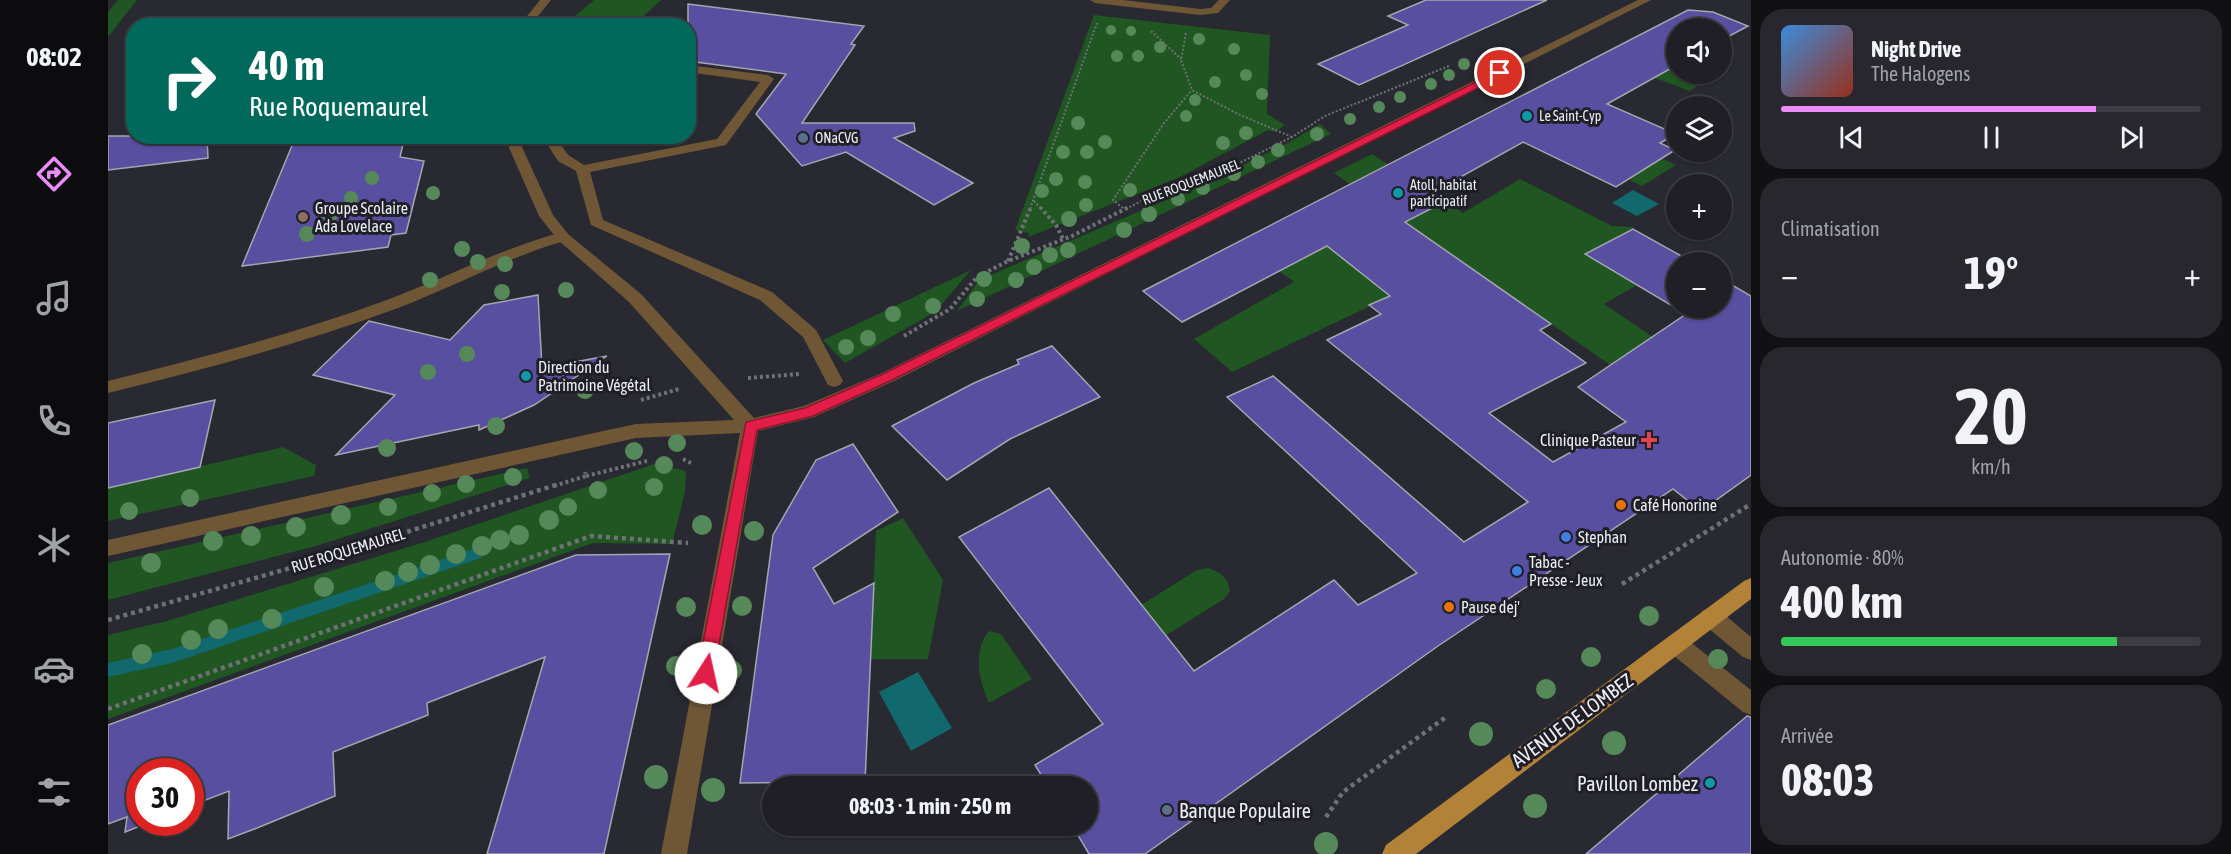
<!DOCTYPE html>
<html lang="fr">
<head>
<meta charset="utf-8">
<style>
  body { margin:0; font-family:"Asap Condensed",sans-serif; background:#27272d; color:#f1f3f6; height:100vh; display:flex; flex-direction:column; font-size:22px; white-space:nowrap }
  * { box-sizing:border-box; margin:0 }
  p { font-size:20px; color:#a1a2a7 }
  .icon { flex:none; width:33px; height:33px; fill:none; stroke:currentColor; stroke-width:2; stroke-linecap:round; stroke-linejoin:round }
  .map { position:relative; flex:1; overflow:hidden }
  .panel { display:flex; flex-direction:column; gap:9px; padding:9px; background:#111114; width:480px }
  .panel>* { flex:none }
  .top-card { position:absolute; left:18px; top:18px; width:570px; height:126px; border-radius:24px; box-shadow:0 2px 4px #0004,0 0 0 2px #3c3d42; background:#00695c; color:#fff; overflow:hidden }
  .tools { position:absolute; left:1558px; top:18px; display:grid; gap:12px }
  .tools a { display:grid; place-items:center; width:66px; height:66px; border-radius:50%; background:#1f1f25; box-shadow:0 2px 4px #0004,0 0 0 2px #3c3d42; font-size:30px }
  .speed { position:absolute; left:18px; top:758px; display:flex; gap:12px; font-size:30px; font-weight:700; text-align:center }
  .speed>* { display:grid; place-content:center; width:78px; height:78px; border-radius:50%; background:#1f1f25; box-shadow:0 2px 4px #0004,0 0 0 2px #3c3d42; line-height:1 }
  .speed .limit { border:9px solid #d22; background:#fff; color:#111 }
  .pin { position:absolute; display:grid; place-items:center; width:51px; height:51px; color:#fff; margin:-26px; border:3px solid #fff; border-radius:50%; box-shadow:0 2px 6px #0007 }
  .me { position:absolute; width:66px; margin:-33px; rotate:10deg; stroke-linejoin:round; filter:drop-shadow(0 0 4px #0008) }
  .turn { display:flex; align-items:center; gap:21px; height:126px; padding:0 24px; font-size:27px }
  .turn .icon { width:78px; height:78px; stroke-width:2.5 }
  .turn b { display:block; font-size:42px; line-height:51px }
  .big { font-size:45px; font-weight:700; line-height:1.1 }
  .panel .tile { flex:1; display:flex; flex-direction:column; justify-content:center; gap:9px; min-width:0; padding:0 21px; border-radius:24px; background:#27272d }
  .panel .dial { align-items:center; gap:0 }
  .dial b { font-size:78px; line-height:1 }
  .song { display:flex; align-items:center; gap:18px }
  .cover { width:72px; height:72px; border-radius:9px; background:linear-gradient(135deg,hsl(210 70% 55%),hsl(10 70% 35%)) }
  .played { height:6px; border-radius:3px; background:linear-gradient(90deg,#ec8cfa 75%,#3c3d42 75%) }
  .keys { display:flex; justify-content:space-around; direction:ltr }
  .heat { display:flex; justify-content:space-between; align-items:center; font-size:33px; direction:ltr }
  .charge { height:9px; border-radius:4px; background:linear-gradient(90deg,#34c759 80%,#3c3d42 0) }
  .trip { position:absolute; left:654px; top:776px; width:336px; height:60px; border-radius:30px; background:#1f1f25; box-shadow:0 2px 4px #0004,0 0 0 2px #3c3d42; font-weight:700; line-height:60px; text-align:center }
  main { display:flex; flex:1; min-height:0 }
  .tab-bar { display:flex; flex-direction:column; width:108px; justify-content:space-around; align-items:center; background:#0c0c0f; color:#a1a2a7 }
  .tab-bar .icon { width:42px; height:42px }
  .tab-bar .active { color:#ec8cfa }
  .tab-bar b { font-size:27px; color:#f1f3f6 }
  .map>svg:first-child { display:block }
  .green { fill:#1f5621 }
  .water { fill:#11696d }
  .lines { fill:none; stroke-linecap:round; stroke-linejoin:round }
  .stream { fill:#11696d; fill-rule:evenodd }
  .building { fill:#584fa0; stroke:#a5a5b0; stroke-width:1.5 }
  .path-far2 { stroke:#707077; stroke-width:2; stroke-dasharray:2 2; stroke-linecap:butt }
  .path-far1 { stroke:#707077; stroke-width:4; stroke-dasharray:3 3; stroke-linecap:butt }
  .path { stroke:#707077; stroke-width:4.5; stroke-dasharray:4 4; stroke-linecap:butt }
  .lane { fill:#6f5736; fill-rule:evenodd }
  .street { fill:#6f5736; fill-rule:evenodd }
  .primary { fill:#b28239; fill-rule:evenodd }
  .tree { fill:#568959 }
  .route { fill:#e11d48; stroke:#92132f; stroke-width:1.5 }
  .culture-dot { fill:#0f9aa8; stroke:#201f27; stroke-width:2 }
  .service-dot { fill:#5c6f8a; stroke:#201f27; stroke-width:2 }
  .education-dot { fill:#8d6e63; stroke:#201f27; stroke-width:2 }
  .health-dot { fill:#e0444e; stroke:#201f27; stroke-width:2 }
  .food-dot { fill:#e8710a; stroke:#201f27; stroke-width:2 }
  .shop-dot { fill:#3f7fe0; stroke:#201f27; stroke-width:2 }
  .labels { text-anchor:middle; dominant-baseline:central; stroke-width:6; stroke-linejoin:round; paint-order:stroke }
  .far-poi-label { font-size:14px; fill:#edeef3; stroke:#201f27; text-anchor:start }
  .far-street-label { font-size:14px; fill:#edeef3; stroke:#201f27 }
  .poi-label { font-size:16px; fill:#edeef3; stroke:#201f27; text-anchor:start }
  .street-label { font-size:16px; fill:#edeef3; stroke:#201f27 }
  .near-street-label { font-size:20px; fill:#edeef3; stroke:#201f27 }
  .near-poi-label { font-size:20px; fill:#edeef3; stroke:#201f27; text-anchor:end }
</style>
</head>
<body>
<main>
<nav class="tab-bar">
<b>08:02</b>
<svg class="icon active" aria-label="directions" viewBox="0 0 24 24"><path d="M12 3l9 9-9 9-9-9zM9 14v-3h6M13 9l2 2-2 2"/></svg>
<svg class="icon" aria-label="music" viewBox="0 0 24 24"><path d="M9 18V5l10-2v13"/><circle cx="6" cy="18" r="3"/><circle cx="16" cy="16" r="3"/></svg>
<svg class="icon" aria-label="phone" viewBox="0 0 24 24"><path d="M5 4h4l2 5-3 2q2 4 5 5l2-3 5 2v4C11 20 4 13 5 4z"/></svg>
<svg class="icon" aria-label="climate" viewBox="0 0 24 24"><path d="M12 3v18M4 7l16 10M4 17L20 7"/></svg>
<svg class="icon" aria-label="car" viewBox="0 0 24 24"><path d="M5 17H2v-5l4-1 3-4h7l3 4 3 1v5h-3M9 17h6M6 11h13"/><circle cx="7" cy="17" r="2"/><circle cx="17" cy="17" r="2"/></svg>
<svg class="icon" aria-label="filters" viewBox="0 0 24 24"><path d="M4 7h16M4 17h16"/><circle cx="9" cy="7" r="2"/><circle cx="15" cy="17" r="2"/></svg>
</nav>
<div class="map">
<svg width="1643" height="854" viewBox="0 0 1643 854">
  <rect width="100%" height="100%" fill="#292931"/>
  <!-- green -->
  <g class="green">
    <path d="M 10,0 L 29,0 L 0,37 L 0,12 Z"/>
    <path d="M 486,0 L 553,0 L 526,25 L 456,25 Z"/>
    <path d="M 986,15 L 1162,35 L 1159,114 L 1177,125 L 1167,132 L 1160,130 L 1070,178 L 920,237 L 921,233 L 907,230 Z"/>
    <path d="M 1569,55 L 1569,74 L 1606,74 L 1582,91 L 1534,73 Z"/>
    <path d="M 1212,124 L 1223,134 L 849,311 L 871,280 L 1104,180 L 1178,144 Z"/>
    <path d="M 1514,140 L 1568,165 L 1534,186 L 1443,142 Z"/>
    <path d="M 1264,154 L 1355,213 L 1412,179 L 1504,226 L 1525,227 L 1525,229 L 1477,254 L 1529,285 L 1496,304 L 1545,337 L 1564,408 L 1226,173 Z"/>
    <path d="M 1214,242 L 1283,296 L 1124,372 L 1086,339 L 1186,282 L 1170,270 Z"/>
    <path d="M 863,270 L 827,312 L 737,363 L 715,340 Z"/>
    <path d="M 175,447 L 208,465 L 206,476 L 0,521 L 0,488 Z"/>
    <path d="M 546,464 L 578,471 L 577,492 L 564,544 L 485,543 L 0,719 L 0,635 L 59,621 L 320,541 Z"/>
    <path d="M 419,468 L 422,478 L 208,546 L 0,600 L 0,563 Z"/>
    <path d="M 795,518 L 835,580 L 820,659 L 762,659 L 768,531 Z"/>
    <path d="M 1100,568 C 1114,573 1119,577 1122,591 L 1116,599 L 1057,636 L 1033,605 L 1089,570 Z"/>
    <path d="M 883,631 L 893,634 L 924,679 L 881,703 C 871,680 865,655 879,633 Z"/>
  </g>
  <!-- water -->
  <g class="water">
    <path d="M 1525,190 L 1551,204 L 1529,216 L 1504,203 Z"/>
    <path d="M 810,672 L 844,728 L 803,751 L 771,692 Z"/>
  </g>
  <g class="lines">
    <!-- stream -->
    <path class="stream" d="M 368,548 L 373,550 L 375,554 L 373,558 L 64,663 L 0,677 L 0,663 L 64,649 Z"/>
  </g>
  <!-- building -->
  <g class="building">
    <path d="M 1318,0 L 1439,0 L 1251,85 L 1210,64 L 1300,25 L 1280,16 Z"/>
    <path d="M 580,4 L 756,26 L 743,44 L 747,45 L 694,123 L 806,123 L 807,131 L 786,138 L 865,183 L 826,205 L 738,152 L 694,166 L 648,114 L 678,74 L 580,61 Z"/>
    <path d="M 1580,10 L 1605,12 L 1640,26 L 1614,40 L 1614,28 L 1569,28 L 1569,65 L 1499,104 L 1568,134 L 1552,143 L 1567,150 L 1508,187 L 1415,142 L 1324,193 L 1338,201 L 1297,222 L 1443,324 L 1432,330 L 1478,363 L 1381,413 L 1445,462 L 1518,422 L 1470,387 L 1578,314 L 1477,254 L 1525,229 L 1584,262 L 1569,262 L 1569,308 L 1614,308 L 1614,279 L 1643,296 L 1643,475 L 1593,511 L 1565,489 L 1330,646 L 1037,854 L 981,854 L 964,825 L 980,825 L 980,786 L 940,786 L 927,765 L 995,724 L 851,537 L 941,488 L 1086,671 L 1226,580 L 1250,605 L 1309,573 L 1119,397 L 1165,376 L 1356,542 L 1420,502 L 1219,340 L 1273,314 L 1261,305 L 1282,296 L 1219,246 L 1074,322 L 1035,291 Z"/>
    <path d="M 0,136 L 99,136 L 100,158 L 0,170 Z"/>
    <path d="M 188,136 L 297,136 L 292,157 L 316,161 L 298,233 L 283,235 L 280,247 L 134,266 Z"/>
    <path d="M 430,295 L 434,368 L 499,356 L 426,405 L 371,430 L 371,425 L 228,455 L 287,395 L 205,375 L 261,321 L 342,340 L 376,305 Z"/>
    <path d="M 944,346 L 992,397 L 902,439 L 839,480 L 784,426 L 866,383 L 911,364 L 909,360 Z"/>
    <path d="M 107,400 L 92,467 L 0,488 L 0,423 Z"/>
    <path d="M 745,444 L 790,512 L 705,568 L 726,604 L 766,583 L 757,782 L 632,783 L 665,535 L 708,460 Z"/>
    <path d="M 562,554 L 496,854 L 379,854 L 437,657 L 319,703 L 320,715 L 225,752 L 227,796 L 149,828 L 120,839 L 121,791 L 82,806 L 82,771 L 32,771 L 32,822 L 42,822 L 17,832 L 19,817 L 0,824 L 0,725 L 468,555 Z"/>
    <path d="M 1639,716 L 1643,717 L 1643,854 L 1478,854 Z"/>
  </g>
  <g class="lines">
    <!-- path-far2 -->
    <g class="path-far2">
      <path d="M 1043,31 L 1073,59"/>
      <path d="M 1078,33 L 1073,60 L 1084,90 L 1130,114 L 1184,137"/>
      <path d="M 926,201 L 933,209"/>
      <path d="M 1015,208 L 1005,200 L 1056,123 L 1084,90"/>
      <path d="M 922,209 L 989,23"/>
      <path d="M 1018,209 L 1037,199 L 1109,174 L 1184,137 L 1217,116 L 1341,66"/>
    </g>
    <!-- path-far1 -->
    <g class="path-far1">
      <path d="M 932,207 L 948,225 L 955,239"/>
      <path d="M 900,261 L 923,207"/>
      <path d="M 796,336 L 842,309 L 869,277 L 900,261 L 964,236 L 1021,207"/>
      <path d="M 640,378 L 692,374"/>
      <path d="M 533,400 L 571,389"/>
      <path d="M 575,459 L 585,464"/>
      <path d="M 478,476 L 539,461"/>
      <path d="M 446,486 L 478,476 L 477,472"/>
    </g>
    <!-- path -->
    <g class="path">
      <path d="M 1514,584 L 1643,504"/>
      <path d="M 0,620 L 200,563 L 451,484"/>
      <path d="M 0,709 L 483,536 L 580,543"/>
      <path d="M 1218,817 L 1235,792 L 1338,717"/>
    </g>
    <!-- lane -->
    <g class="lane">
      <path d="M 580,65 L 660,75 L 666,79 L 618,145 L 482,172 L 495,220 L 664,292 L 708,330 L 735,381 L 732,385 L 726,387 L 720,385 L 695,337 L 652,300 L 483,225 L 468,171 L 450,161 L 434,136 L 447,136 L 460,155 L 476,165 L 609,139 L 652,82 L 580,72 Z"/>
      <path d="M 455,232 L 462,237 L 460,240 C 402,256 347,286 290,308 C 196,343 98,369 0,393 L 0,381 C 93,358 186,334 276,301 C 336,279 393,248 455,232 Z"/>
      <path d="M 1603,608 L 1611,610 L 1643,637 L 1643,660 L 1635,657 L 1595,624 L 1592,617 L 1595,610 Z"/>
      <path d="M 1568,634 L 1576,637 L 1643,690 L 1643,715 L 1635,712 L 1560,651 L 1557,644 L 1560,637 Z"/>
    </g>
    <!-- street -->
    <g class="street">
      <path d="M 432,0 L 443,0 L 422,26 L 411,26 Z"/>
      <path d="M 982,0 L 1015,0 L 1092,9 L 1103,8 L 1111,0 L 1122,0 L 1110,13 L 1092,15 L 987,3 Z"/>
      <path d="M 1530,0 L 1543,0 L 786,381 L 706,417 L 650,431 L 579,854 L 553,854 L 632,433 L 528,438 L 0,556 L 0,540 L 486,433 L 528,424 L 626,420 L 521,302 L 450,240 L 431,216 L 396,136 L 409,136 L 445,215 L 460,234 L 533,294 L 646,418 L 696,406 L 774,373 Z"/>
    </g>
    <!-- primary -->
    <path class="primary" d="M 1643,578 L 1643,599 L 1308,854 L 1274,854 L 1278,845 L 1636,581 Z"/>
  </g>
  <!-- trees -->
  <g class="tree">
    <circle cx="1003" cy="30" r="5"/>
    <circle cx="1023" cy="31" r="5"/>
    <circle cx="1091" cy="39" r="6"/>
    <circle cx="1052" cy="47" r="6"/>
    <circle cx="1126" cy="49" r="6"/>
    <circle cx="1009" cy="56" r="6"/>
    <circle cx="1030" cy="56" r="6"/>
    <circle cx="1356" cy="64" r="6"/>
    <circle cx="1138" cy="75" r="6"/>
    <circle cx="1341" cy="75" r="6"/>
    <circle cx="1107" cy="82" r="6"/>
    <circle cx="1323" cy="84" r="6"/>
    <circle cx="1154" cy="94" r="6"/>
    <circle cx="1292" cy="97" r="6"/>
    <circle cx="1087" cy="100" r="6"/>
    <circle cx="1271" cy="107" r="6"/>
    <circle cx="1078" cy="116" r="6"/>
    <circle cx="1242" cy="119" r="6"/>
    <circle cx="970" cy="123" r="7"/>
    <circle cx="1138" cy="133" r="7"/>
    <circle cx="1209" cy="134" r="7"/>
    <circle cx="997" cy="142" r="7"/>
    <circle cx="1115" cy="143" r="7"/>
    <circle cx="1170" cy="150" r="7"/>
    <circle cx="955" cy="152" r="7"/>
    <circle cx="979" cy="152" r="7"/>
    <circle cx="1150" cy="162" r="7"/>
    <circle cx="1126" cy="174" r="7"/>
    <circle cx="264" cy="178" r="7"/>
    <circle cx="948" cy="179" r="7"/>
    <circle cx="977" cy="182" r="7"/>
    <circle cx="1095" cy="188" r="7"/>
    <circle cx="1022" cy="190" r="7"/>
    <circle cx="934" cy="191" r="7"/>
    <circle cx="325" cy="193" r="7"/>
    <circle cx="243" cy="198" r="7"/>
    <circle cx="1070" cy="199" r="7"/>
    <circle cx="978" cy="205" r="7"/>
    <circle cx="222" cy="214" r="8"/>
    <circle cx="1041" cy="214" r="8"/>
    <circle cx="961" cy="219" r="8"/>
    <circle cx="1016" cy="230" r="8"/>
    <circle cx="199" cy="234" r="8"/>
    <circle cx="914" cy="246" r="8"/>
    <circle cx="354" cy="249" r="8"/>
    <circle cx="960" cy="250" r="8"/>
    <circle cx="942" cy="255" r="8"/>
    <circle cx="370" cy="262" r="8"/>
    <circle cx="397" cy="264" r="8"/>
    <circle cx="926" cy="267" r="8"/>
    <circle cx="876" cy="279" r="8"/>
    <circle cx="322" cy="280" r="8"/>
    <circle cx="908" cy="280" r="8"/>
    <circle cx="458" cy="290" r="8"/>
    <circle cx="394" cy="292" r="8"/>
    <circle cx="869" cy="299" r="8"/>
    <circle cx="825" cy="306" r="8"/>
    <circle cx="785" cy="314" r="8"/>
    <circle cx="760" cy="338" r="8"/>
    <circle cx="738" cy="347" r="8"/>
    <circle cx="359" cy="354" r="8"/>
    <circle cx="320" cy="372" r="8"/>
    <circle cx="477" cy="390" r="9"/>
    <circle cx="388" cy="426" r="9"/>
    <circle cx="569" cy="443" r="9"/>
    <circle cx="279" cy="448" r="9"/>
    <circle cx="526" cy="451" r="9"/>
    <circle cx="556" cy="465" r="9"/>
    <circle cx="405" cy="477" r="9"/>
    <circle cx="358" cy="484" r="9"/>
    <circle cx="546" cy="487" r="9"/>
    <circle cx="490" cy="490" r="9"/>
    <circle cx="324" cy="493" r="9"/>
    <circle cx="82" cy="498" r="9"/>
    <circle cx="280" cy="507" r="9"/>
    <circle cx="460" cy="507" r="9"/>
    <circle cx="21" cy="511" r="9"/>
    <circle cx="233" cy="515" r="10"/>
    <circle cx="441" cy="520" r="10"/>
    <circle cx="594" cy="525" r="10"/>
    <circle cx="188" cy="527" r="10"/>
    <circle cx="646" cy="531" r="10"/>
    <circle cx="411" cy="535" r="10"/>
    <circle cx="143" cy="536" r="10"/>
    <circle cx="392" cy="540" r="10"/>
    <circle cx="105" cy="541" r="10"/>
    <circle cx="374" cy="546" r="10"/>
    <circle cx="348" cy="554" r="10"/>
    <circle cx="43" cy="563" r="10"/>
    <circle cx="322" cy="565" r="10"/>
    <circle cx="300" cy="572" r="10"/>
    <circle cx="277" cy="581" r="10"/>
    <circle cx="216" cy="587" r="10"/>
    <circle cx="634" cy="606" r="10"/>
    <circle cx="578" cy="607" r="10"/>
    <circle cx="1541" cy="616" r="10"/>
    <circle cx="164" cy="619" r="10"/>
    <circle cx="110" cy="629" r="10"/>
    <circle cx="83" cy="640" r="10"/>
    <circle cx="34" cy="654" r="10"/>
    <circle cx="1483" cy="657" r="10"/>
    <circle cx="1610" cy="659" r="10"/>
    <circle cx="568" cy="666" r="10"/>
    <circle cx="624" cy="670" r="10"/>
    <circle cx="1438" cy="689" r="10"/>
    <circle cx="1373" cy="734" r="12"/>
    <circle cx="1506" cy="743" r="12"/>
    <circle cx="548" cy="777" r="12"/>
    <circle cx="605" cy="790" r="12"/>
    <circle cx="1427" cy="806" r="12"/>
    <circle cx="1218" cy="844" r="12"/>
  </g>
  <!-- route -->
  <path class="route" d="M 1392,70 L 1396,71 L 1396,75 L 784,380 L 705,416 L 649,430 L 606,673 L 604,678 L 598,681 L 592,678 L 589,673 L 638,422 L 697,408 L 775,374 Z"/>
  <!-- markers -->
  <g class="culture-dot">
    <circle cx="1419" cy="116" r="6"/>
    <circle cx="1290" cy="193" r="6"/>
    <circle cx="418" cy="376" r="6"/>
    <circle cx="1602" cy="783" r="6"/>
  </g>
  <g class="service-dot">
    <circle cx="695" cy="138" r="6"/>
    <circle cx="1059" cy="810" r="6"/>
  </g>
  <circle class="education-dot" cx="195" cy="217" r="6"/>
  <path class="health-dot" d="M1538 431h6v6h6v6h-6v6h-6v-6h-6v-6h6z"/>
  <g class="food-dot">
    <circle cx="1513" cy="505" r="6"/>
    <circle cx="1341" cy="607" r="6"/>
  </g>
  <g class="shop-dot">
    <circle cx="1458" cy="537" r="6"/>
    <circle cx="1409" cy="571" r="6"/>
  </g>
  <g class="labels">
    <!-- far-poi labels -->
    <g class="far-poi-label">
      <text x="1431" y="116">Le Saint-Cyp</text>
      <text x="707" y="138">ONaCVG</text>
      <text x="1302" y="185">Atoll, habitat<tspan x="1302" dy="16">participatif</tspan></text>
    </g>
    <!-- far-street labels -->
    <g class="far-street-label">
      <text transform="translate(1083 182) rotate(-21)">RUE ROQUEMAUREL</text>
    </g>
    <!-- poi labels -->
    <g class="poi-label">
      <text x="207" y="208">Groupe Scolaire<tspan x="207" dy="18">Ada Lovelace</tspan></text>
      <text x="430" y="367">Direction du<tspan x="430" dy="18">Patrimoine Végétal</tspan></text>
      <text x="1528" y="440" text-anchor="end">Clinique Pasteur</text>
      <text x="1525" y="505">Café Honorine</text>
      <text x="1470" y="537">Stephan</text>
      <text x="1421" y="562">Tabac -<tspan x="1421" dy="18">Presse - Jeux</tspan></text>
      <text x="1353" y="607">Pause dej'</text>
    </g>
    <!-- street labels -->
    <g class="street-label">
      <text transform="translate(240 550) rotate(-17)">RUE ROQUEMAUREL</text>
    </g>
    <!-- near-street labels -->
    <g class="near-street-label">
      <text transform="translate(1464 720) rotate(-36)">AVENUE DE LOMBEZ</text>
    </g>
    <!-- near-poi labels -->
    <g class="near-poi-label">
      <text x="1590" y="783">Pavillon Lombez</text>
      <text x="1071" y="810" text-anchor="start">Banque Populaire</text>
    </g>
  </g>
</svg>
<div class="tools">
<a><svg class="icon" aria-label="sound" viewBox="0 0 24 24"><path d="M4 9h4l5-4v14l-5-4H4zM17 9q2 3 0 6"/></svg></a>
<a><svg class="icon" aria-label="layers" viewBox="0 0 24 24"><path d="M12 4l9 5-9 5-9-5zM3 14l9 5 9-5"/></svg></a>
<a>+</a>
<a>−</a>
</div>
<div class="speed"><div class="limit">30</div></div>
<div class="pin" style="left:1392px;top:73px;background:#d93025"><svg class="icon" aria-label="arrive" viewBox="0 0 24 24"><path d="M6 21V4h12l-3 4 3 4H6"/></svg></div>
<svg class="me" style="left:598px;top:673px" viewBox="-20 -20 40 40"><circle r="19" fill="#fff"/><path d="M0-13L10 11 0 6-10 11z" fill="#e11d48"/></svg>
<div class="trip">08:03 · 1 min · 250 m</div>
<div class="top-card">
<div class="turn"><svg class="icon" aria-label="right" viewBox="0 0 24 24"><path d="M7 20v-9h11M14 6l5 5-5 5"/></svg><div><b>40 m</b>Rue Roquemaurel</div></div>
</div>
</div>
<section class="panel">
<div class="tile">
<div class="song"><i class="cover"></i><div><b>Night Drive</b><p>The Halogens</p></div></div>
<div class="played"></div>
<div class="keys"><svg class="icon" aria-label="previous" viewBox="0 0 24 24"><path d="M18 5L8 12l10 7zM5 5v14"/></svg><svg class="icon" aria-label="pause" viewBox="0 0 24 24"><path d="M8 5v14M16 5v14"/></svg><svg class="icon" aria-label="next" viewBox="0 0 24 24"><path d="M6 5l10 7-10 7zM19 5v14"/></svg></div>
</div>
<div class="tile"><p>Climatisation</p>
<div class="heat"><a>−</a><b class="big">19°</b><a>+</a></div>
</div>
<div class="tile dial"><b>20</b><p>km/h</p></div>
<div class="tile"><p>Autonomie · 80%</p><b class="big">400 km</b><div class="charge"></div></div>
<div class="tile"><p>Arrivée</p><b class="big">08:03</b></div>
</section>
</main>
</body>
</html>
